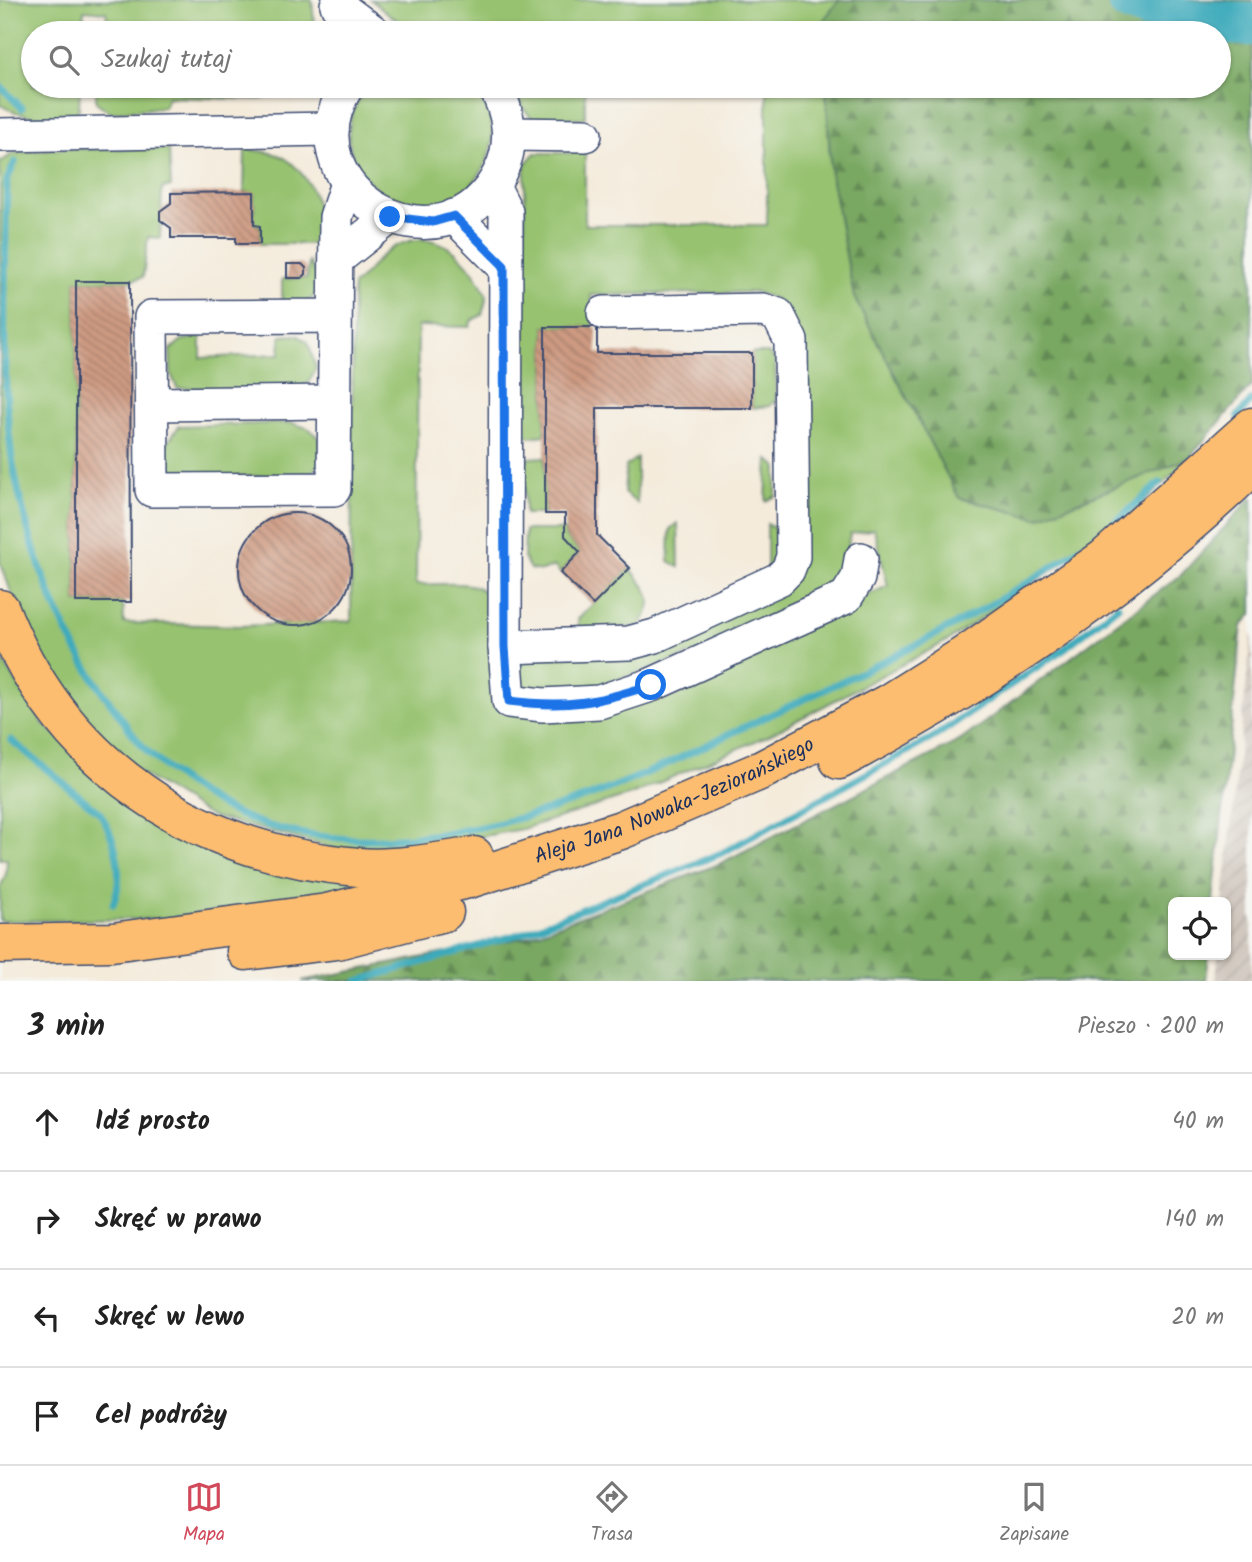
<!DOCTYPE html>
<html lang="pl">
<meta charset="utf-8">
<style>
body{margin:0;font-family:Kalam,sans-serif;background:#f6f6f6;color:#222}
.controls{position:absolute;right:21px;bottom:21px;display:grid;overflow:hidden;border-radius:10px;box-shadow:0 2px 5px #0004}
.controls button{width:63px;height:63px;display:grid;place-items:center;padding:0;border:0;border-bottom:2px solid #e0e0e0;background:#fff;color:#222;font:35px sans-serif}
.stop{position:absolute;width:21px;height:21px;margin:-16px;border:5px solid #1a73e8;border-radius:50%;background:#fff}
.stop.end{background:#1a73e8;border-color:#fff;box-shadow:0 2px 7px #0008}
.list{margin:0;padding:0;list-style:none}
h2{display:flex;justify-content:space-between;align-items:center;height:91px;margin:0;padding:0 28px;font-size:30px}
h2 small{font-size:23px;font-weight:400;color:#767676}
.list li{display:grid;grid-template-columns:46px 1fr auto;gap:21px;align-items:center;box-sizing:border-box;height:98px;padding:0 28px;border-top:2px solid #e0e0e0}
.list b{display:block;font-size:26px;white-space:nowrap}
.list em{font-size:23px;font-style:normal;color:#767676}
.icon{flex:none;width:38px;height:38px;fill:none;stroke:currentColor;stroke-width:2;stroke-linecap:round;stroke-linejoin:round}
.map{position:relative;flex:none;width:1252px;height:981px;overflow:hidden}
.search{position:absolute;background:#fff;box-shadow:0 2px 5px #0004;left:21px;right:21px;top:21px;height:77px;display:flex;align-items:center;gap:18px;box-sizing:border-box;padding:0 24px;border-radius:38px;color:#767676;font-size:26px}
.sheet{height:483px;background:#fff}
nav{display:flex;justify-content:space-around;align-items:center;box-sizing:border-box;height:98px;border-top:2px solid #e0e0e0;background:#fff;font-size:19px;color:#767676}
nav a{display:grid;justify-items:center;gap:4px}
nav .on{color:#d1495b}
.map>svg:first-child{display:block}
.industrial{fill:url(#industrial-furrows)}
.grass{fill:#97c26f;stroke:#597866;stroke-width:2}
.forest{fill:url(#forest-firs);stroke:#4a6c60;stroke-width:2}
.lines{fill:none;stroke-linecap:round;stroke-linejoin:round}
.stream{stroke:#3caabb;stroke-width:7}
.river{stroke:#3caabb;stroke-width:44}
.building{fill:url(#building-back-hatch)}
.minor-casing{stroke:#3c4b71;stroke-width:36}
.major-casing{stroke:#3c4b71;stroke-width:41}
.minor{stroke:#fff;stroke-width:33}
.major{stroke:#fcbd6f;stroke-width:38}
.route{stroke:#1a73e8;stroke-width:9}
.labels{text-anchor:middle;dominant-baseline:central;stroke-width:5;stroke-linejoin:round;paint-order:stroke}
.street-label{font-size:21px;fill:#1b2f5e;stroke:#f6f6f2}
</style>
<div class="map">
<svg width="1252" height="981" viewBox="0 0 1252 981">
<defs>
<pattern id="industrial-furrows" width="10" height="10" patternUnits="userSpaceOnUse" patternTransform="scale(1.75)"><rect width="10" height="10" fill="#ccc2b9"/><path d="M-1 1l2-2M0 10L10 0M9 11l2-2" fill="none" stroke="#afa7a1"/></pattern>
<pattern id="forest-firs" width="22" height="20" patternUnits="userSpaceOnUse" patternTransform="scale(1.75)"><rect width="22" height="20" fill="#79a862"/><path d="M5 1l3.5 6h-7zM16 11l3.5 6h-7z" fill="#628954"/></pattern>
<pattern id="building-back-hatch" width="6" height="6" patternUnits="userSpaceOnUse" patternTransform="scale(1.75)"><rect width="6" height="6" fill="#ce9a81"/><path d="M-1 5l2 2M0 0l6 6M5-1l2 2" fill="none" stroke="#a67e6d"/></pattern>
</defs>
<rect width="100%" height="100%" fill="#f6f6f2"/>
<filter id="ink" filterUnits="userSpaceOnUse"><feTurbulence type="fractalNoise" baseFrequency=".0143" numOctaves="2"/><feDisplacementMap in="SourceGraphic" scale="14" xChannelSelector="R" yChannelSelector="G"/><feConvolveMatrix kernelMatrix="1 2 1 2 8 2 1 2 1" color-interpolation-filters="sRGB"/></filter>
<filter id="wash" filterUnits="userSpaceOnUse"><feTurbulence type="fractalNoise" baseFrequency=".00686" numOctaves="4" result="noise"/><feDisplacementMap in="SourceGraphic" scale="28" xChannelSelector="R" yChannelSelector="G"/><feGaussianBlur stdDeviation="1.57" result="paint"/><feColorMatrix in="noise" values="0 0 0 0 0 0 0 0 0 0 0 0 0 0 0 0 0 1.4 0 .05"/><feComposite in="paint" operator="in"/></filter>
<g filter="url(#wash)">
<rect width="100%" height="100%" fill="#f4ebdb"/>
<path class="industrial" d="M1252,630V981H1216L1218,955H1226L1223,902Z"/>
<g class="grass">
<path d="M0,0H312L315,33H109L106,12L84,10L82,33H33V86H80L79,109L74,116C47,118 24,119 0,105Z"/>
<path d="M371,0H839L823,21L824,33H455L402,24Z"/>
<path d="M96,86H288L262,99L168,97L164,107L111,113L96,102Z"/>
<path d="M369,86H473C490,107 499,134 487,160C442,263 296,170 369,86Z"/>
<path d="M516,86H585V118H532L523,108Z"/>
<path d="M767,86H826L831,175L1037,518L1189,458L1127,519L949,640L769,735L631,795L522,829L413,849L341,850L210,816L142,774L82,721L31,646L0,562V163L12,154L50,149H169L171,187L162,188L160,238L148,237L143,277L130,281H76V602H123L124,623L241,626L351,621L353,285C366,276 372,264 384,254C431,218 467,254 487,296L482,315L471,321L470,327L418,326L416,584C447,587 476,574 494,603L501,709L650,693L888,586L874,529L850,534L842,584L738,638L567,697L525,689L517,658L640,652L795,578L775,299L756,292L591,295L593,327H545V435L529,437L524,433L525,164L535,153H585V225H767Z"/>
<path d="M245,149C256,151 273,151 283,157C312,175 323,211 322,244H260V226L254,225V193L244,192Z"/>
<path d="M309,262L321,283L320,291L301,307L282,304V279L307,278Z"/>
<path d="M297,335L308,342L316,368L309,382L297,390L177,388L171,374L170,350L182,340L201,337V358L280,354L281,336Z"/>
<path d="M752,353H768L775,360L776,400L770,406L752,408Z"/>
<path d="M292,423L310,429L320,440V464L312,472L296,475L178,478L168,464L164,448L179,426Z"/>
<path d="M545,457V514H525L524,465L529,458Z"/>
<path d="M637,458V503L624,493L626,466Z"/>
<path d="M768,459L777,467L776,496L766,501Z"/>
<path d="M678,523L679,567L669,561L670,529Z"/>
<path d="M767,524L778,530V559L767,568Z"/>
<path d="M525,530H565V536L580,552L560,573L554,566L542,571L530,569L524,558Z"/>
<path d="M630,568C648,591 660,599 639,626L578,632V619Z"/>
<path d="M0,657L44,725L176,834L223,856L267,869L392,884L165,919L0,921V888L6,874L7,859H0Z"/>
</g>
<g class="forest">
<path d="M839,0H1252V385L1189,458L1037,518L959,498L854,297L831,175L826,86H1219V33H824L823,21Z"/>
<path d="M1252,497V614L1242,626L1213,902H1173V955H1209L1206,981H302L527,937L719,864L961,740L1181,575Z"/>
</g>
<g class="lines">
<g class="stream">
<path d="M0,86L22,108"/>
<path d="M15,162L7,180C6,270 0,370 12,458C27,546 59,634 112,705C124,721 135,740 149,753C172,774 199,795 227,809C342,868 510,830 623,783C663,767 702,747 742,728C861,673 986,616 1093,539C1116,522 1138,502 1160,483"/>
<path d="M1238,416L1252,400"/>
<path d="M11,740L100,813C116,839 125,875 113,904"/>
<path d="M358,981L523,933L722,853L934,737L1065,648L1118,606"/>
</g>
<path class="river" d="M1129,0L1184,22L1252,24"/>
</g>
<g id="blocks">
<g class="building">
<path d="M254,192V225L260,226V244H236V238H171V228L160,220V211L171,203V193Z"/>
<path d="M287,264H302L306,268V274L302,278H287Z"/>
<path d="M76,281H130L131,602H76Z"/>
<path d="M545,327H597V353H752V408H597V535L630,568L593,605L560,573L580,552L565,536V514H545Z"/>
<circle cx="295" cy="569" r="56"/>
</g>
</g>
</g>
<g filter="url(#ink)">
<use href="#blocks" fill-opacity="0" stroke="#3c4b71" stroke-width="2"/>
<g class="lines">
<defs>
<g id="minor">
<path d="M337,5L375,33"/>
<path d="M347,86C282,191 445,283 500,172C514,144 510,112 494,86"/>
<path d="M510,134L585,135"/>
<path d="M0,135L332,129"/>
<path d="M493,186L506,212L505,647L629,643L655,636L779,579L788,570L793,557L791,341L778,315L763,310L604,313"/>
<path d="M454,216L504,266"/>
<path d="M337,259L390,217"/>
<path d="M333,316L151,317L152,490L334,489L336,217L347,183"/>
<path d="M152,404L333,402"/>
<path d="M505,647L509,701L543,705L599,702L651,685L846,597L858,578L861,559"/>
</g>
<g id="major">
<path d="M0,609C61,765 194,853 358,867C396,870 438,862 474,856"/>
<path d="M839,760C989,681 1131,584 1252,466"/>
<path id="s1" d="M0,944L112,942L327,913L472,878L621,830L762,770L887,704L965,655L1105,558L1252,427"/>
<path d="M246,951L337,940L444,912"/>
</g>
</defs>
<use href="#minor" class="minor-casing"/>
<use href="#major" class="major-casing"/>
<use href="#minor" class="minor"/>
<use href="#major" class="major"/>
</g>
</g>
<g class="lines" filter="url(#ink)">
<path class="route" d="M390,217L433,222L454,216L504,266L505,647L509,701C567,708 597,703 651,685"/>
</g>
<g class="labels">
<g class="street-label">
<text stroke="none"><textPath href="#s1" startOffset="695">Aleja Jana Nowaka-Jeziorańskiego</textPath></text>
</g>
</g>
</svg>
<div class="controls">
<button><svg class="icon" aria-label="locate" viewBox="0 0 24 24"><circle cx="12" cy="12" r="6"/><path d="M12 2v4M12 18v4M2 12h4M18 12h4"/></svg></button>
</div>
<div class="stop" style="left:651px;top:685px"></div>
<div class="stop end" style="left:390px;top:217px"></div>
<div class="search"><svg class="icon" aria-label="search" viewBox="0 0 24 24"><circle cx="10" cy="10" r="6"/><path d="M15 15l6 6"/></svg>Szukaj tutaj</div>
</div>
<section class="sheet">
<h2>3 min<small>Pieszo · 200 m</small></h2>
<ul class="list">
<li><svg class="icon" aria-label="ahead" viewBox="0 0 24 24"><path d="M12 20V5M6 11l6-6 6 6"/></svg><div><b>Idź prosto</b></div><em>40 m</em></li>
<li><svg class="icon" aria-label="right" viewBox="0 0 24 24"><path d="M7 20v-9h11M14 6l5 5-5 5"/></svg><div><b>Skręć w prawo</b></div><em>140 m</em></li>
<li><svg class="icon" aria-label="left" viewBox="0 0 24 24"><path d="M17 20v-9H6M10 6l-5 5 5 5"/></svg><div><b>Skręć w lewo</b></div><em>20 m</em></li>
<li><svg class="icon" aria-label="arrive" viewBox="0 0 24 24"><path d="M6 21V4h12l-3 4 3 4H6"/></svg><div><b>Cel podróży</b></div></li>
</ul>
</section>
<nav>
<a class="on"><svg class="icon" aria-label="map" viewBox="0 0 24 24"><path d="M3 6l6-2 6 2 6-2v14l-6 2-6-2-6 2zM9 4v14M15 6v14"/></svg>Mapa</a>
<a><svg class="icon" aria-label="directions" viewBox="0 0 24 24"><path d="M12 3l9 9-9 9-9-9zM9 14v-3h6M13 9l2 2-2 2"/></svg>Trasa</a>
<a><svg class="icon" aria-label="saved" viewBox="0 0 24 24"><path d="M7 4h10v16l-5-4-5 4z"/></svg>Zapisane</a>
</nav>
